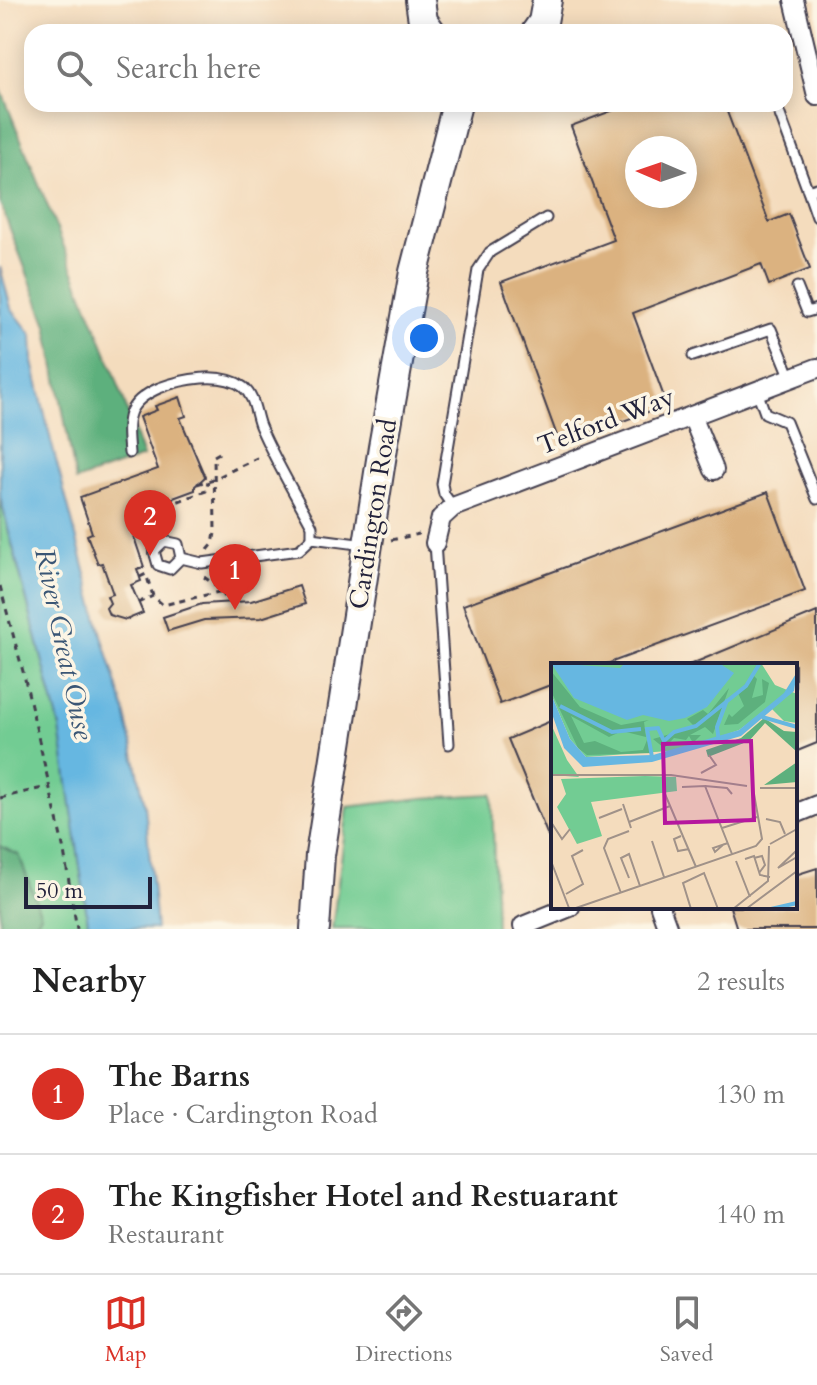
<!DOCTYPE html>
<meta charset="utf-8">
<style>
body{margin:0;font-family:Cardo,serif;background:#f6f6f6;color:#222}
.compass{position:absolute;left:625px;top:136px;width:72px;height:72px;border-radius:50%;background:#fff;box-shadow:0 4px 20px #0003;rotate:272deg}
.scale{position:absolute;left:24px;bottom:20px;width:128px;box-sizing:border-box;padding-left:8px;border:4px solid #22223b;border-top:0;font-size:22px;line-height:28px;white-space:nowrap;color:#22223b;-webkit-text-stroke:6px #fcf5e5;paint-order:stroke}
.you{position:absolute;left:424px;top:338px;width:28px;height:28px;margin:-20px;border:6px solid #fff;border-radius:50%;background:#1a73e8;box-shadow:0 0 0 12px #1a73e833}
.badge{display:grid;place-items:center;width:52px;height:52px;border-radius:50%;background:#d93025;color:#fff;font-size:26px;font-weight:700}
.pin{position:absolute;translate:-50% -66px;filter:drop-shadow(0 2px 4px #0008)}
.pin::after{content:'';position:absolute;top:42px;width:28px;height:24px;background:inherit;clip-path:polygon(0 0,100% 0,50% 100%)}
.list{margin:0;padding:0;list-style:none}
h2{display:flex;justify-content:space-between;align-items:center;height:104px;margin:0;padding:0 32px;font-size:34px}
h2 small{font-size:26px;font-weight:400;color:#767676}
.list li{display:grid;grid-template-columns:52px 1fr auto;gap:24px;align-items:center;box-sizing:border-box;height:120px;padding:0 32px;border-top:2px solid #e0e0e0}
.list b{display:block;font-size:30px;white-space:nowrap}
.list p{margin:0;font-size:26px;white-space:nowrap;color:#767676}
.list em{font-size:26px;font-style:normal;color:#767676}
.icon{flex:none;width:44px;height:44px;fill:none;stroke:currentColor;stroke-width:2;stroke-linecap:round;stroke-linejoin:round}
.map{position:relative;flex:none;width:817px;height:929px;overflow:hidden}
.search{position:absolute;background:#fff;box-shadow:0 4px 20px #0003;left:24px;right:24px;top:24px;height:88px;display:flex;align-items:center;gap:20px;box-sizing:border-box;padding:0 28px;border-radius:24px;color:#767676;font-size:30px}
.sheet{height:344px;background:#fff}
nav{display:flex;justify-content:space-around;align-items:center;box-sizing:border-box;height:112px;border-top:2px solid #e0e0e0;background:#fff;font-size:22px;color:#767676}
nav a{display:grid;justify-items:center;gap:4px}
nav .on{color:#d93025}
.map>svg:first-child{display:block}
.green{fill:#72cc93;stroke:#4a7767;stroke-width:2}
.forest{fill:#5db07d;stroke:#40695c;stroke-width:2}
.water{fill:#66b7e1;stroke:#446c8e;stroke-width:2}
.building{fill:#dbb280;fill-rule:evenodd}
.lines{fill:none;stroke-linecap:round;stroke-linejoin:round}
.lane-casing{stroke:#423e4e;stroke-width:13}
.street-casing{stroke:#423e4e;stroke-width:22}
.primary-casing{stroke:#423e4e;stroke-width:32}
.path{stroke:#423e4e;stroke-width:3;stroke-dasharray:6 6;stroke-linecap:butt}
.lane{stroke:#fff;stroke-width:9}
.street{stroke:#fff;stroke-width:18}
.primary{stroke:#fff;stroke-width:28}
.labels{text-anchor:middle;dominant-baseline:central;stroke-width:7;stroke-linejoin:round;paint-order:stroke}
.street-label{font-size:26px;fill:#22223b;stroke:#fcf5e5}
.water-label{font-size:28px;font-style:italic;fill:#3a5675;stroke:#fcf5e5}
.inset-river{fill:none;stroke:#66b7e1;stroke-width:4}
.inset-road{fill:none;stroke:#a09289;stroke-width:2}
.view{fill:#b5179e;fill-opacity:0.15;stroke:#b5179e;stroke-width:4}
.inset-edge{fill:none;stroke:#22223b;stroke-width:4}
</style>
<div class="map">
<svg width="817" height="929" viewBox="0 0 817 929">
<rect width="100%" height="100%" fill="#fcf5e5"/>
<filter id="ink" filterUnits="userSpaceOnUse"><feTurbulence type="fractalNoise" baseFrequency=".0125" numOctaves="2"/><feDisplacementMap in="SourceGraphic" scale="16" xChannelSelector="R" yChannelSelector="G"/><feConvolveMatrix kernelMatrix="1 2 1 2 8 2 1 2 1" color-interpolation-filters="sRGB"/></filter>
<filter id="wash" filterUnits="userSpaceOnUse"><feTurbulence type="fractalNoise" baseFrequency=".006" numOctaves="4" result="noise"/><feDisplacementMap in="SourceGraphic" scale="32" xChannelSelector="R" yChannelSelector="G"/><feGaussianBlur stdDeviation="1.8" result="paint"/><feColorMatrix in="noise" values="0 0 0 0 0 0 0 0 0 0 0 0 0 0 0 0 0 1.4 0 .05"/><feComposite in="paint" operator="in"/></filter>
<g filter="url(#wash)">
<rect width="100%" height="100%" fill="#f4dcbd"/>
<g class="green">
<path d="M0,498L60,728L89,929H0Z"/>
<path d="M492,794L496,929H332L348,807L423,798Z"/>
</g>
<g class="forest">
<path d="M0,87L113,369L143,457L76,481L47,325L0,203Z"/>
<path d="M0,846L19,855L41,915L31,929H0Z"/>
</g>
<path class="water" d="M0,267L11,308L32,335L33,362L51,441L103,639L125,711L145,805L156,929H89L60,728L0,497Z"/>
<g id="blocks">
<g class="building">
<path d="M630,104H724L769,222L789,214L810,269L769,285L761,264L633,313L667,405L560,444L501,282L614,240L571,126ZM637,148H685V196H637Z"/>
<path d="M180,397L186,416L180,418L205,477L195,486V490L135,512L132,531L144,567L137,569L141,581L131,585L143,613L126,620L109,615L106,608L110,603L107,596L113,594L102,563L98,564L87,535L92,533L80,497L158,469L139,417L157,410L155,406Z"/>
<path d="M768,492L805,591L604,665H553V684L500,704L463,605Z"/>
<path d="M299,586L305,604L261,618L204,620L168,631L163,617L202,604L251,601Z"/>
<path d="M817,612V743L795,752V665H689Z"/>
<path d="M553,720V848L508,739Z"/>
<path d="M817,868V929H737L730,907H795V875Z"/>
</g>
</g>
</g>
<g filter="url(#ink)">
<use href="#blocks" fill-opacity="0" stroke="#423e4e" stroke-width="2"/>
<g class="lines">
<defs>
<g id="lane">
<path d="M776,104L808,191"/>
<path d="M817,188L808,191L817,217"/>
<path d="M797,287L807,312L817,309"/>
<path d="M693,356L771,329L791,378"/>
<path d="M757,391L765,413L786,422L817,499"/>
<path d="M129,453C126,419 125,403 159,388C182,379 222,371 243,387C255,397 255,413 260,426C274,459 295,494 312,526V538"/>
<path d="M453,507L444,494L442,484L478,270L490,252L546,218"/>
<path d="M164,541L178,544L181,558L170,569L158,565L154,551Z"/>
<path d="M435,543L449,744"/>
<path d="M181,558L202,563L299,550L312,538L365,545"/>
</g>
<g id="street">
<path d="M794,0L817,96"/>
<path d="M692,416L714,470"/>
<path d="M435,543L441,518L453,507L817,368"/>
<path d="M795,814L817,805"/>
<path d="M660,907L668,929"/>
<path d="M523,926L570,907"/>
</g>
<g id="primary">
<path d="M420,0L423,21L431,32"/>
<path d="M536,32L543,22L547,0"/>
<path d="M315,929L320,855L383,447L414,272L457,104"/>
</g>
</defs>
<use href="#lane" class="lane-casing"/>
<use href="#street" class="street-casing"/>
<use href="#primary" class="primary-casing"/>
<g class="path">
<path d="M197,484L214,479L259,457"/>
<path d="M139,523L141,515L206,491L208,481"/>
<path d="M132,527L139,523L142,530L150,538"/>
<path d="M391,540L419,534"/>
<path d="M208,550L213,544L215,533L214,456L221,452"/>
<path d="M140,577L146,574L153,596L163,605L223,591"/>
<path d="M204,577L223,591L226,603"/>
<path d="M0,586L25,679L63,846L77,929"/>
<path d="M138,603L153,596"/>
<path d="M0,798L47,787"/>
</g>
<use href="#lane" class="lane"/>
<use href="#street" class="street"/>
<use href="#primary" class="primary"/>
</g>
</g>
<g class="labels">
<g class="street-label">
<text transform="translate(606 421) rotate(-21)">Telford Way</text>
<text transform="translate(373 514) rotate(-81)">Cardington Road</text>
</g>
<g class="water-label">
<text transform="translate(64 644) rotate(78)">River Great Ouse</text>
</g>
</g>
<g transform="translate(551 663)">
<rect width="246" height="246" fill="#f4dcbd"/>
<path d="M0,0H210L224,22L246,31V60L233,58L219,44L188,67L131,87L35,94L19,76L0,31ZM0,61L16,97L28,114L0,112ZM94,113L125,114L126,128L40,139L51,173L26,181L6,144L15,131L10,116Z" fill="#72cc93"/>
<path d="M0,8L29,44L70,62L98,57L93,59L95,74L71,68L58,74L20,53L33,80L44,78L70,89L92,87L96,77L102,90L36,92L27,85L0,28ZM202,12L206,16L201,35L212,32L211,16L218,20L214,39L187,61L173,62L178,51L181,54L193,43L187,30ZM178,25L162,71L154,64L139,72H150L142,80L138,73L135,77L123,75L113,85L102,76L144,64L136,56L152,47L157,51ZM213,55L233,68L246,69V89L214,60L198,78L157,94L155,87L190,75ZM246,99V119L213,122Z" fill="#5db07d"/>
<path d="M0,0L69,5L74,0H168L183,10L156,44L134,55L118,58L92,52L76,57L23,35ZM246,9L243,28L190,73L101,99L32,104L13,85L0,48V31L19,76L35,94L102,92L188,67L233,30Z" fill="#66b7e1"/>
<path class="inset-river" d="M9,43L61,69L90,66M211,54L246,64M168,79L166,64L176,37M101,94L96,66L107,65L113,78L123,69L145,63L195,23L209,0M220,246L246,240"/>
<path class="inset-road" d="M150,110L165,102L158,92M0,112H120L196,123M154,123L176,125L181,131M131,124L154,123L181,191M209,125H246M114,131L145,204M72,141L80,165M48,155L71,146M215,156L229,159L234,171M0,159L11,176L19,166M78,159L119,143M171,165L206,154M130,173L123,176L127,188L138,186M101,178L113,214M173,181L164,189L162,185L177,180M219,181L246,166M245,188L227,205L246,194M203,195L211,193L214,202L208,210M194,196L203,193L209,212L219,214M0,198L18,245M185,198L199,234M78,215L70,195L78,191L89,223M70,230L53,185L57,176L78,168M15,231L32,221L21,193L32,187M22,246L205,183L211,176L203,131M140,246L132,220L153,210L167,246M182,246L217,218L218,183M195,246L246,208"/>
<path class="view" d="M200,78L203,157L114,160L112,81Z"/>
<rect width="246" height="246" class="inset-edge"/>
</g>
</svg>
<svg class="compass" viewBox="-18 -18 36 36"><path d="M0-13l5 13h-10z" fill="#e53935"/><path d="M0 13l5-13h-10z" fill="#767676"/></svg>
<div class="scale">50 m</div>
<div class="you"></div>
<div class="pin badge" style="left:235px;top:610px">1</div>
<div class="pin badge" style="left:150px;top:556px">2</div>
<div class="search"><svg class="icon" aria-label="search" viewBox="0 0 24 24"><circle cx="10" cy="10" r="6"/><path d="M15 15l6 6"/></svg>Search here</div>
</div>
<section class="sheet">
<h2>Nearby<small>2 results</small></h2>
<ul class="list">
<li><span class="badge">1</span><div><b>The Barns</b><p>Place · Cardington Road</p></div><em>130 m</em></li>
<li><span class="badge">2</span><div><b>The Kingfisher Hotel and Restuarant</b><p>Restaurant</p></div><em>140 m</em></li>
</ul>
</section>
<nav>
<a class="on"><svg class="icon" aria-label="map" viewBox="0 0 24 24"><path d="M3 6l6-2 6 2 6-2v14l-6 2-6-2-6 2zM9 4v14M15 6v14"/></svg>Map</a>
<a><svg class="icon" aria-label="directions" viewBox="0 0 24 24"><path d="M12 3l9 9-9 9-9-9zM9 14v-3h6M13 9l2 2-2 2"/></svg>Directions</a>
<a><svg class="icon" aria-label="saved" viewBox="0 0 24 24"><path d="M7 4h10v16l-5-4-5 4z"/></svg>Saved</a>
</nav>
